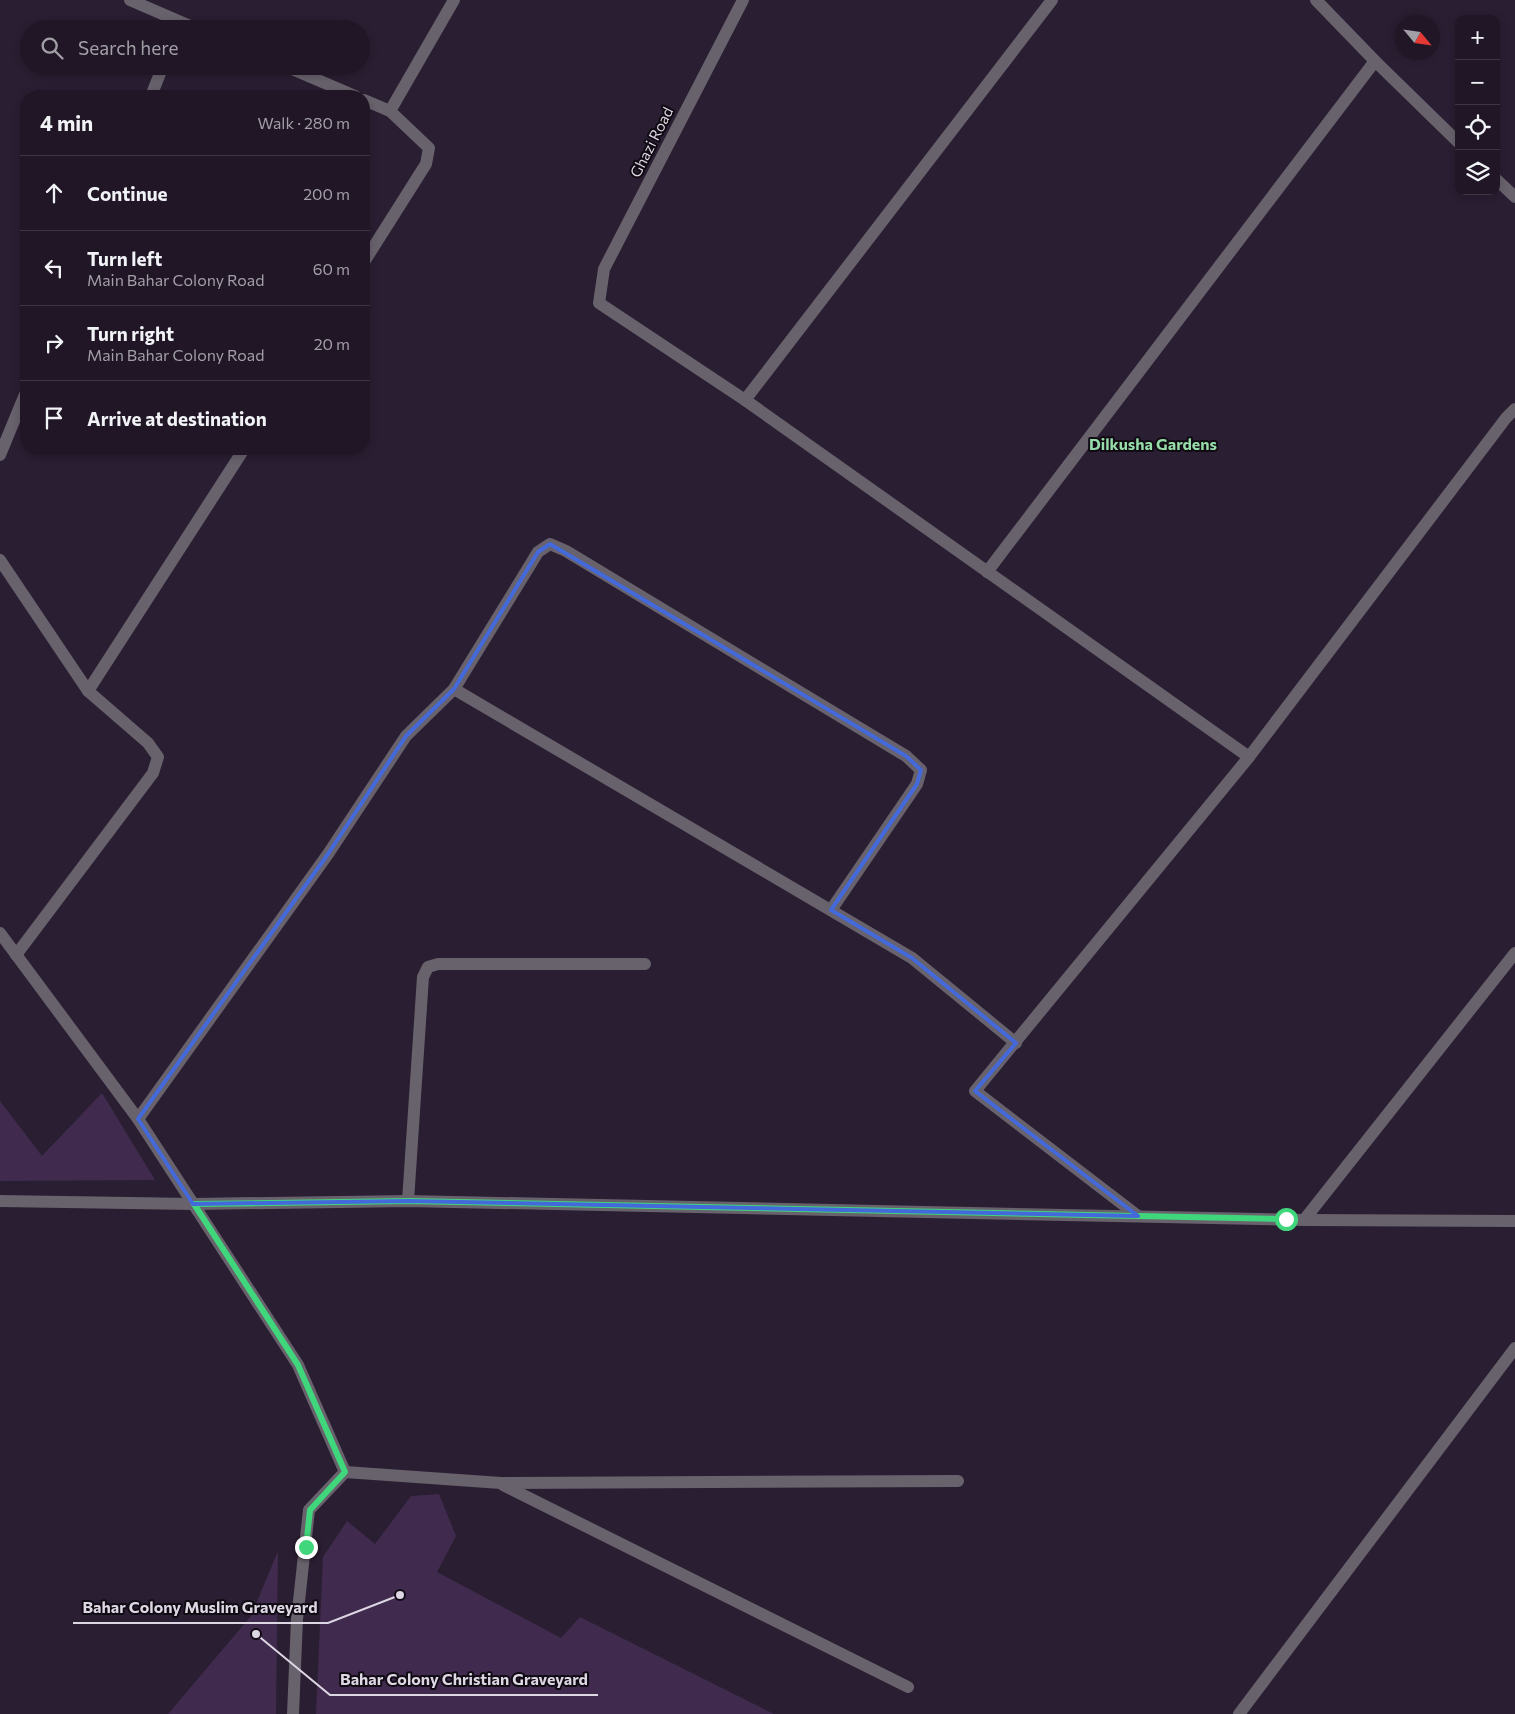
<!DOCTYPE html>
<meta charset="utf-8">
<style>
body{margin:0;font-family:Commissioner,sans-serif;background:#281f2e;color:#f1f3f6}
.controls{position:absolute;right:15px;top:15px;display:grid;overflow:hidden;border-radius:10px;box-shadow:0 2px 8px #0003}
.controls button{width:45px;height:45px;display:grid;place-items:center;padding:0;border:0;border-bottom:1px solid #3d3543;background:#201626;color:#f1f3f6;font:25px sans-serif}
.compass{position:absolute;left:1395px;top:15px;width:45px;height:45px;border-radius:50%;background:#201626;box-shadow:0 2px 8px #0003;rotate:119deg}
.stop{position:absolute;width:15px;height:15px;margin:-11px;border:4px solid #40d77c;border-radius:50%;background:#fff}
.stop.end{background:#40d77c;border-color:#fff;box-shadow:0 1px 5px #0008}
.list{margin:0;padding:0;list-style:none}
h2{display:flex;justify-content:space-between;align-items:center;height:65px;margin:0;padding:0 20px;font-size:21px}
h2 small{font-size:16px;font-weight:400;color:#a29fa7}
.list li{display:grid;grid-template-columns:32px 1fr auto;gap:15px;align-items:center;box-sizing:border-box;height:75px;padding:0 20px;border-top:1px solid #3d3543}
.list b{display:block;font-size:19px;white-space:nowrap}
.list p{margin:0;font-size:16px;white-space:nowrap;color:#a29fa7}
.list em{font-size:16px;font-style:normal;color:#a29fa7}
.icon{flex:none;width:28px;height:28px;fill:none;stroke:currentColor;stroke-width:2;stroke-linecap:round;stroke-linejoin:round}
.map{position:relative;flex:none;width:1515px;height:1714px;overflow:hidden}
.search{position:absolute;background:#201626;box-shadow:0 2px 8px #0003;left:20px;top:20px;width:350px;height:55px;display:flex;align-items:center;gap:12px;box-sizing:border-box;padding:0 18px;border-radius:28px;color:#a29fa7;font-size:19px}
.panel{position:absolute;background:#201626;box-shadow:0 2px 8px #0003;left:20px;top:90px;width:350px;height:365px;border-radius:20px}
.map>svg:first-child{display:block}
.green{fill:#402b4e}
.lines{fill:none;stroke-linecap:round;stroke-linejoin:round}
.minor{stroke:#68626c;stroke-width:12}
.route{stroke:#40d77c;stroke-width:6}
.marked{fill:none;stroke:#4369da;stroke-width:4;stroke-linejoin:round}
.labels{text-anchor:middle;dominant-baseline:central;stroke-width:4;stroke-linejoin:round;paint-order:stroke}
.street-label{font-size:15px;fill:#ddd6e3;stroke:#100b13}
.neighbourhood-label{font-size:16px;font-weight:bold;fill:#96dca9;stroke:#100b13}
.leader{fill:none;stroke:#ddd6e3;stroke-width:2}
.callout-dot{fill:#ddd6e3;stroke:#100b13;stroke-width:2}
.callout-label{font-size:16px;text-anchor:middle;font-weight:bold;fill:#ddd6e3;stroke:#100b13;stroke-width:4;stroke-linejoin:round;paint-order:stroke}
</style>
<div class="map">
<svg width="1515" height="1714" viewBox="0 0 1515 1714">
<rect width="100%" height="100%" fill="#2a1e32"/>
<g class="green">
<path d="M102,1093L155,1180L0,1181V1101L42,1156Z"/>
<path d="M439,1494L456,1536L437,1572L561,1638L580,1617L774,1714H316L323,1557L347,1521L375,1544L411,1496Z"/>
<path d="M278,1551L276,1714H168L251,1616Z"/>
</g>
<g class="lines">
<g class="minor">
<path d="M130,0L197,29"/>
<path d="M743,0L604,269L599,303L745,400"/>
<path d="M1052,0L745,400L1249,757"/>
<path d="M1316,0L1375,61L1459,143"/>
<path d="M285,66L355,96"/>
<path d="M151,96L163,66"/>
<path d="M364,100L390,111L454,0"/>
<path d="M1496,179L1515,197"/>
<path d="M364,262L426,164L429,148L390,111"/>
<path d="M0,455L26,392"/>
<path d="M0,560L88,691L148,743L158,757L153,773L16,955"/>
<path d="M987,572L1375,61"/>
<path d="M454,689L538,552L550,544L566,551L906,756L921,770L917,784L831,910"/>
<path d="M88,691L244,449"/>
<path d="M0,933L138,1119"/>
<path d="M0,1201L193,1204L408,1201L1304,1220L1515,1221"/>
<path d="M408,1201L423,977L428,967L438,964H645"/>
<path d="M1138,1216L975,1091L1249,757L1506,418L1515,409"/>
<path d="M1304,1220L1515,953"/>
<path d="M345,1472L501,1483L958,1481"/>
<path d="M503,1485L908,1687"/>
<path d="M293,1714L297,1619L309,1510L345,1472L298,1365L138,1119L328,854L406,736L454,689L912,958L1016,1043"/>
<path d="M1239,1714L1515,1348"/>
</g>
</g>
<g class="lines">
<path class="route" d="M306,1547L310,1510L345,1472L298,1365L194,1204L408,1201L1286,1219"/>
</g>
<path class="marked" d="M550,544L906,756L921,770L917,784L831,910L912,958L1016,1043L975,1091L1138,1216L408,1201L193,1204L138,1119L328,854L406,736L454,689L538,552Z"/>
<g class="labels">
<g class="street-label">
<text transform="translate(651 142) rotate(-63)">Ghazi Road</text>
</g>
<g class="neighbourhood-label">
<text x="1153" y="443">Dilkusha Gardens</text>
</g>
</g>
<path class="leader" d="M400 1595L328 1623H73M256 1634L330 1695H598"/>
<g class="callout-dot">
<circle cx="400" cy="1595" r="5"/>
<circle cx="256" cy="1634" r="5"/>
</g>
<g class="callout-label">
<text x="200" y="1613">Bahar Colony Muslim Graveyard</text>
<text x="464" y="1685">Bahar Colony Christian Graveyard</text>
</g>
</svg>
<div class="controls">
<button>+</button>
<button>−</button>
<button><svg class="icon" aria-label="locate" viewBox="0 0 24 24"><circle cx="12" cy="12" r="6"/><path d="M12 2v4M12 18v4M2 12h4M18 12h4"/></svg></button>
<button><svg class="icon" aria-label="layers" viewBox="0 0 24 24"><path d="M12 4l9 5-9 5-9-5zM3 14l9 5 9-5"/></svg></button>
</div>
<svg class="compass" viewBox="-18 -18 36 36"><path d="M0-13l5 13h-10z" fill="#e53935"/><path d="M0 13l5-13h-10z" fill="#a29fa7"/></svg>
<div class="stop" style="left:1286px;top:1219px"></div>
<div class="stop end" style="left:306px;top:1547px"></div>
<div class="search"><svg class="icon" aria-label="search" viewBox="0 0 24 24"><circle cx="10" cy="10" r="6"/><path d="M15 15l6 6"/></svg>Search here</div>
<section class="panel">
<h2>4 min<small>Walk · 280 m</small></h2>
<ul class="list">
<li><svg class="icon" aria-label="ahead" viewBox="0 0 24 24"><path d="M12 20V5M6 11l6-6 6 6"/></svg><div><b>Continue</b></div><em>200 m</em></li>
<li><svg class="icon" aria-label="left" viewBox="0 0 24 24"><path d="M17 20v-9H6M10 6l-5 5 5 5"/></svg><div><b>Turn left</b><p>Main Bahar Colony Road</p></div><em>60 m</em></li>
<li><svg class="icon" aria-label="right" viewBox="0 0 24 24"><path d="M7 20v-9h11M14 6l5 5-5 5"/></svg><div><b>Turn right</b><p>Main Bahar Colony Road</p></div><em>20 m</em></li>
<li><svg class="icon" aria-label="arrive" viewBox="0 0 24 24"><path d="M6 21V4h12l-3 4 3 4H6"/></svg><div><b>Arrive at destination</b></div></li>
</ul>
</section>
</div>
